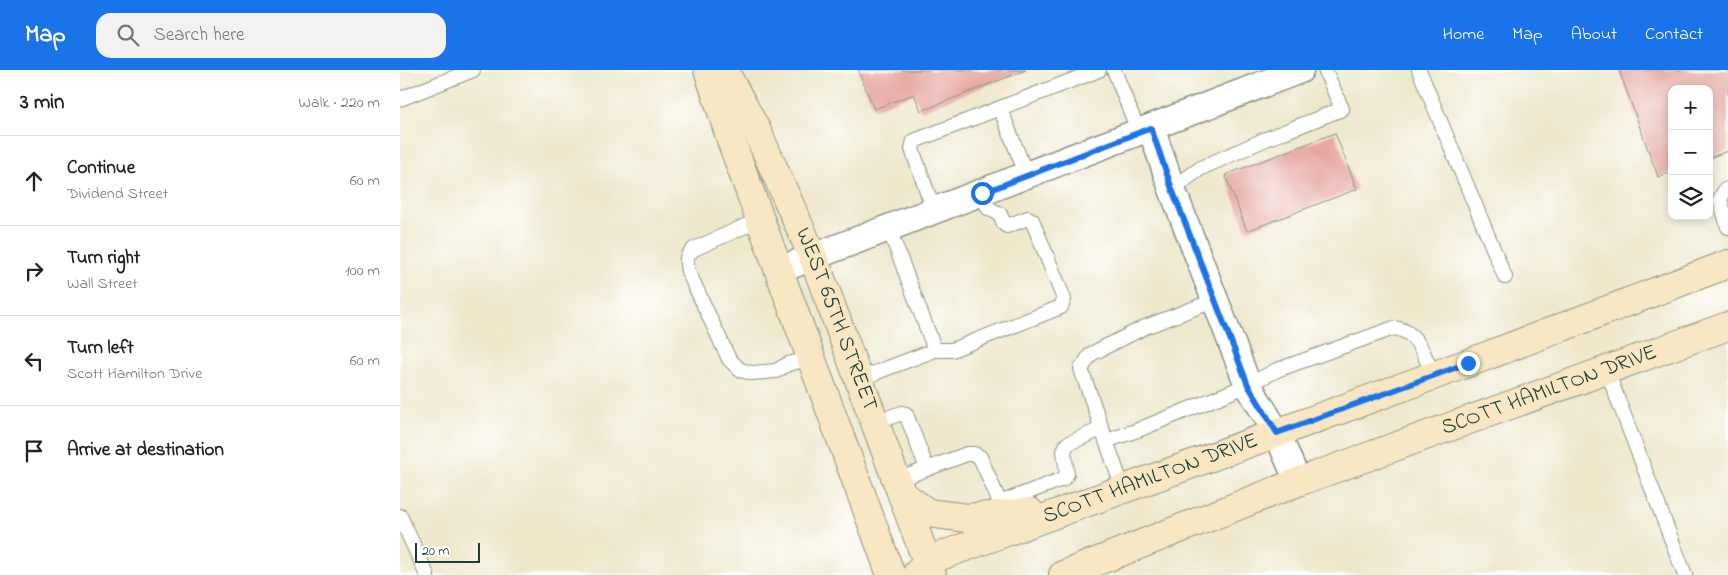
<!DOCTYPE html>
<meta charset="utf-8">
<style>
body{margin:0;font-family:"Indie Flower",sans-serif;background:#f2f2f2;color:#202124}
.controls{position:absolute;right:15px;top:15px;display:grid;overflow:hidden;border-radius:10px;box-shadow:0 2px 8px #0003}
.controls button{width:45px;height:45px;display:grid;place-items:center;padding:0;border:0;border-bottom:1px solid #e0e0e0;background:#fff;color:#202124;font:25px sans-serif}
.scale{position:absolute;left:15px;bottom:12px;width:65px;box-sizing:border-box;padding-left:5px;border:2px solid #1f3d34;border-top:0;font-size:14px;line-height:18px;white-space:nowrap;color:#1f3d34;-webkit-text-stroke:4px #fff;paint-order:stroke}
.stop{position:absolute;width:15px;height:15px;margin:-11px;border:4px solid #1a73e8;border-radius:50%;background:#fff}
.stop.end{background:#1a73e8;border-color:#fff;box-shadow:0 1px 5px #0008}
.list{margin:0;padding:0;list-style:none}
h2{display:flex;justify-content:space-between;align-items:center;height:65px;margin:0;padding:0 20px;font-size:21px}
h2 small{font-size:16px;font-weight:400;color:#757577}
.list li{display:grid;grid-template-columns:32px 1fr auto;gap:15px;align-items:center;box-sizing:border-box;height:90px;padding:0 20px;border-top:1px solid #e0e0e0}
.list b{display:block;font-size:19px;white-space:nowrap}
.list p{margin:0;font-size:16px;white-space:nowrap;color:#757577}
.list em{font-size:16px;font-style:normal;color:#757577}
.icon{flex:none;width:28px;height:28px;fill:none;stroke:currentColor;stroke-width:2;stroke-linecap:round;stroke-linejoin:round}
.map{position:relative;flex:none;width:1328px;height:505px;overflow:hidden}
header{display:flex;align-items:center;gap:30px;box-sizing:border-box;height:70px;padding:0 25px;background:#1a73e8;color:#fff}
header strong{font-size:24px}
nav{display:flex;gap:28px;margin-inline-start:auto;font-size:18px}
.search{width:350px;height:45px;background:#f2f2f2;display:flex;align-items:center;gap:12px;box-sizing:border-box;padding:0 18px;border-radius:15px;color:#757577;font-size:19px}
main{display:flex}
aside{flex:1;background:#fff}
.map>svg:first-child{display:block}
.building{fill:#e5a69e}
.lines{fill:none;stroke-linecap:round;stroke-linejoin:round}
.lane-casing{stroke:#879280;stroke-width:16}
.street-casing{stroke:#879280;stroke-width:29}
.secondary-casing{stroke:#879280;stroke-width:30}
.lane{stroke:#fff;stroke-width:14}
.street{stroke:#fff;stroke-width:26}
.secondary{stroke:#f9e7c3;stroke-width:28}
.route{stroke:#1a73e8;stroke-width:6}
.labels{text-anchor:middle;dominant-baseline:central;stroke-width:4.5;stroke-linejoin:round;paint-order:stroke}
.street-label{font-size:22px;fill:#1f3d34;stroke:#fff}
</style>
<header>
<strong>Map</strong>
<div class="search"><svg class="icon" aria-label="search" viewBox="0 0 24 24"><circle cx="10" cy="10" r="6"/><path d="M15 15l6 6"/></svg>Search here</div>
<nav><a>Home</a><a>Map</a><a>About</a><a>Contact</a></nav>
</header>
<main>
<aside>
<h2>3 min<small>Walk · 220 m</small></h2>
<ul class="list">
<li><svg class="icon" aria-label="ahead" viewBox="0 0 24 24"><path d="M12 20V5M6 11l6-6 6 6"/></svg><div><b>Continue</b><p>Dividend Street</p></div><em>60 m</em></li>
<li><svg class="icon" aria-label="right" viewBox="0 0 24 24"><path d="M7 20v-9h11M14 6l5 5-5 5"/></svg><div><b>Turn right</b><p>Wall Street</p></div><em>100 m</em></li>
<li><svg class="icon" aria-label="left" viewBox="0 0 24 24"><path d="M17 20v-9H6M10 6l-5 5 5 5"/></svg><div><b>Turn left</b><p>Scott Hamilton Drive</p></div><em>60 m</em></li>
<li><svg class="icon" aria-label="arrive" viewBox="0 0 24 24"><path d="M6 21V4h12l-3 4 3 4H6"/></svg><div><b>Arrive at destination</b></div></li>
</ul>
</aside>
<div class="map">
<svg width="1328" height="505" viewBox="0 0 1328 505">
<rect width="100%" height="100%" fill="#fff"/>
<filter id="ink" filterUnits="userSpaceOnUse"><feTurbulence type="fractalNoise" baseFrequency=".02" numOctaves="2"/><feDisplacementMap in="SourceGraphic" scale="10" xChannelSelector="R" yChannelSelector="G"/><feConvolveMatrix kernelMatrix="1 2 1 2 8 2 1 2 1" color-interpolation-filters="sRGB"/></filter>
<filter id="wash" filterUnits="userSpaceOnUse"><feTurbulence type="fractalNoise" baseFrequency=".0096" numOctaves="4" result="noise"/><feDisplacementMap in="SourceGraphic" scale="20" xChannelSelector="R" yChannelSelector="G"/><feGaussianBlur stdDeviation="1.12" result="paint"/><feColorMatrix in="noise" values="0 0 0 0 0 0 0 0 0 0 0 0 0 0 0 0 0 1.4 0 .05"/><feComposite in="paint" operator="in"/></filter>
<g filter="url(#wash)">
<rect width="100%" height="100%" fill="#efe8cd"/>
<g id="blocks">
<g class="building">
<path d="M458,0H626L521,41L514,24L474,39Z"/>
<path d="M1219,0H1328V81L1309,88V19H1272V102L1258,107Z"/>
<path d="M935,63L957,119L847,161L825,105Z"/>
</g>
</g>
</g>
<g filter="url(#ink)">
<use href="#blocks" fill-opacity="0" stroke="#879280" stroke-width="1"/>
<g class="lines">
<defs>
<g id="lane">
<path d="M714,0L739,63"/>
<path d="M1019,0L1105,207"/>
<path d="M0,29L73,0"/>
<path d="M627,106L600,38L699,0"/>
<path d="M772,119L801,98L866,69L942,39L925,0"/>
<path d="M1328,119L1325,120L1320,129L1328,157"/>
<path d="M534,141L512,79L514,71L600,38"/>
<path d="M361,149L294,179C285,186 286,191 288,201L329,289L340,300L352,303L376,301L388,294L412,288"/>
<path d="M489,159L535,280"/>
<path d="M1207,301L1285,505"/>
<path d="M459,309L535,280H552L661,237L664,229L632,150L628,148L607,156L604,154L600,144L588,138L582,123"/>
<path d="M475,352L502,343L506,344L527,399"/>
<path d="M706,371L738,360L848,315L877,300L994,258C1018,261 1025,286 1033,306"/>
<path d="M497,410L567,384H574L580,387L606,447"/>
<path d="M723,419L681,299L691,284L745,257L816,230"/>
<path d="M599,433L663,409L667,404L664,381L667,374L701,359"/>
<path d="M0,446L27,505"/>
</g>
<g id="street">
<path d="M751,58L772,119L848,315L877,363L898,412"/>
<path d="M379,200L900,0"/>
</g>
<g id="secondary">
<path d="M308,0L332,73L491,505"/>
<path id="s1" d="M324,0L357,61L413,187L532,505"/>
<path d="M502,424L528,443L567,448L630,442"/>
<path id="s2" d="M516,505L527,491L1068,293L1328,194"/>
<path id="s3" d="M663,505L898,412L1328,256"/>
</g>
</defs>
<use href="#lane" class="lane-casing"/>
<use href="#street" class="street-casing"/>
<use href="#secondary" class="secondary-casing"/>
<use href="#lane" class="lane"/>
<use href="#street" class="street"/>
<use href="#secondary" class="secondary"/>
</g>
</g>
<g class="lines" filter="url(#ink)">
<path class="route" d="M582,123L751,58L772,119L848,315L877,363L1068,293"/>
</g>
<g class="labels">
<g class="street-label">
<text stroke="none"><textPath href="#s1" startOffset="274">WEST 65TH STREET</textPath></text>
<text stroke="none"><textPath href="#s3" startOffset="520">SCOTT HAMILTON DRIVE</textPath></text>
<text stroke="none"><textPath href="#s2" startOffset="256">SCOTT HAMILTON DRIVE</textPath></text>
</g>
</g>
</svg>
<div class="controls">
<button>+</button>
<button>−</button>
<button><svg class="icon" aria-label="layers" viewBox="0 0 24 24"><path d="M12 4l9 5-9 5-9-5zM3 14l9 5 9-5"/></svg></button>
</div>
<div class="scale">20 m</div>
<div class="stop" style="left:582px;top:123px"></div>
<div class="stop end" style="left:1068px;top:293px"></div>
</div>
</main>
